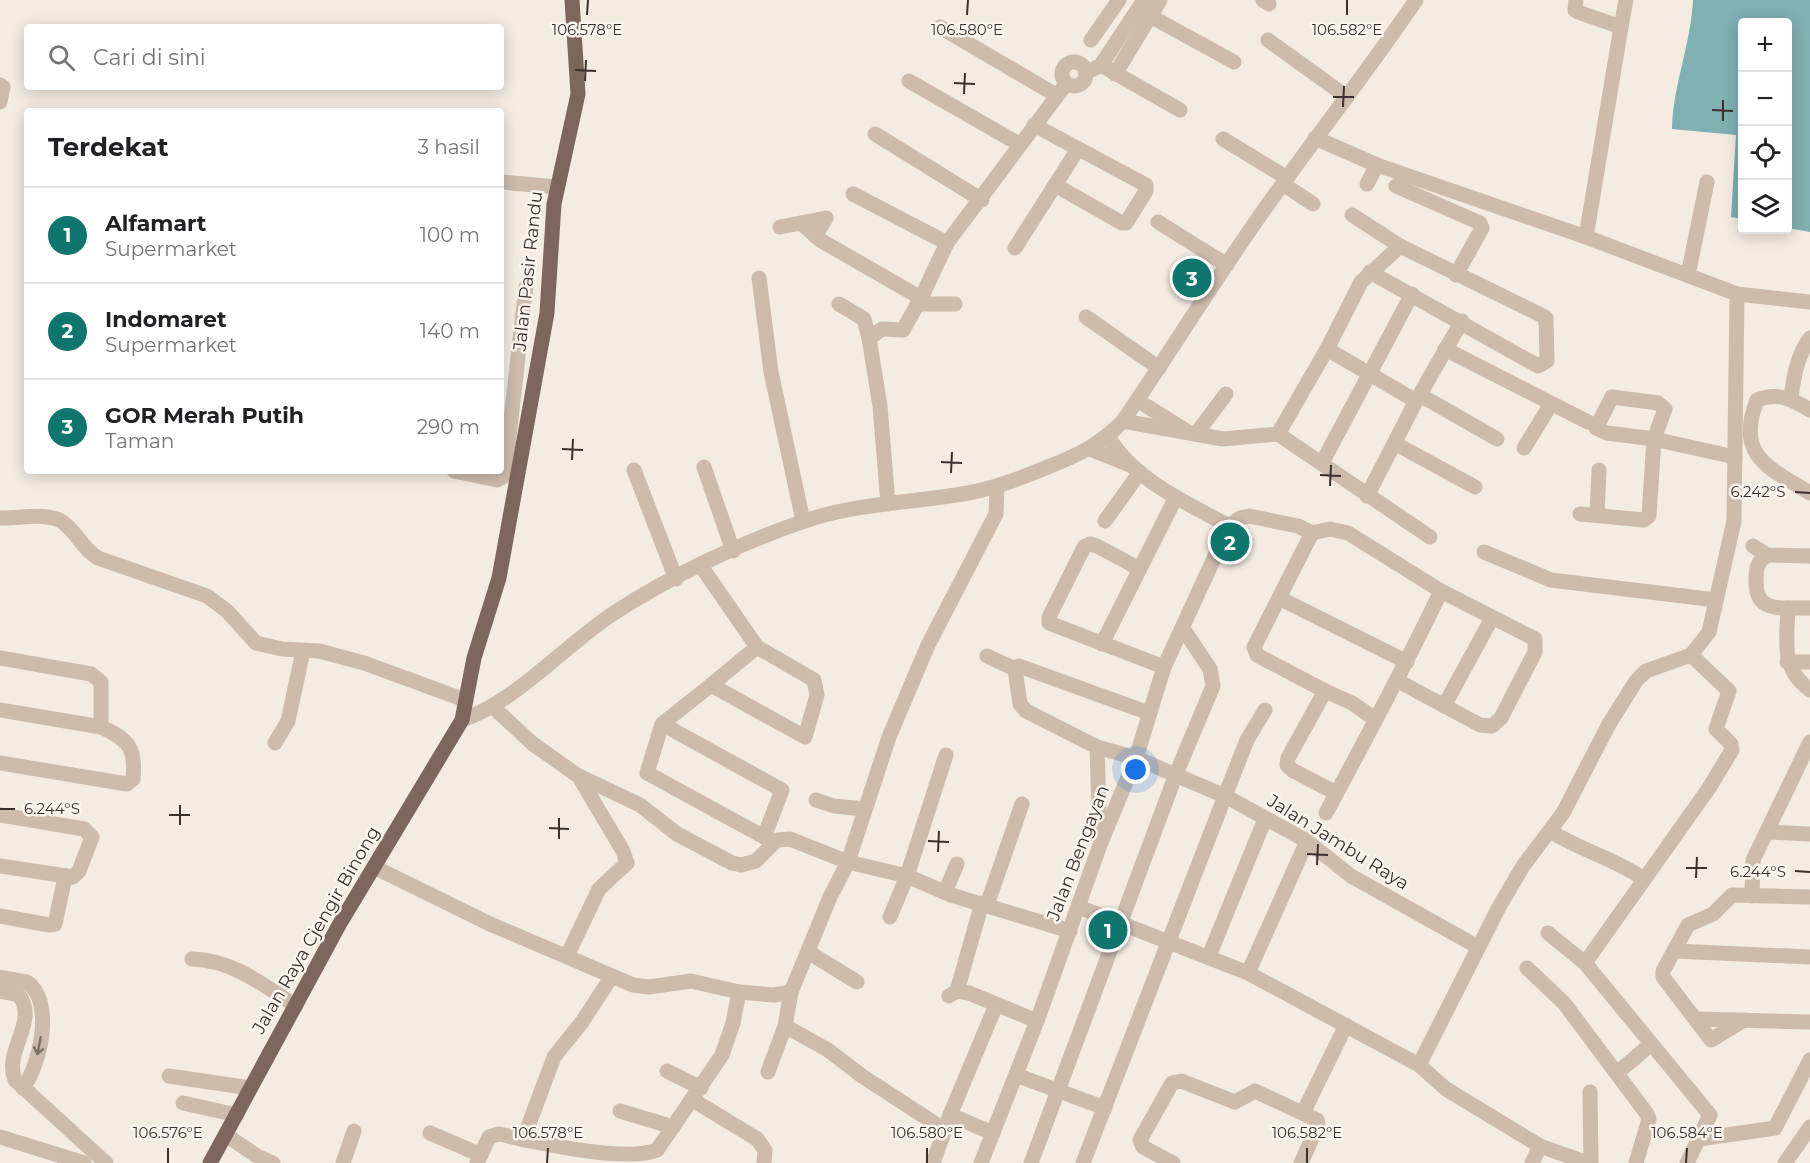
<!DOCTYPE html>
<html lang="id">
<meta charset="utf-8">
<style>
body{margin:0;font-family:Montserrat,sans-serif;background:#f2f2f2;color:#202124}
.controls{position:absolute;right:18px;top:18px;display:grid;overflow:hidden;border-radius:6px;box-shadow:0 3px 15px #0003}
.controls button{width:54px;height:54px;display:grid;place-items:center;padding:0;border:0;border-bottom:2px solid #e0e0e0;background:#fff;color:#202124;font:30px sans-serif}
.you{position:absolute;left:1136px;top:770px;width:21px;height:21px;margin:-15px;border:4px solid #fff;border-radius:50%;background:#1a73e8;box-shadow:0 0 0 9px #1a73e833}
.badge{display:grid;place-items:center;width:39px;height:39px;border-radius:50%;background:#0f766e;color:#fff;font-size:20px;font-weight:700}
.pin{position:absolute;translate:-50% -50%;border:3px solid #fff;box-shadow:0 2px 6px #0006}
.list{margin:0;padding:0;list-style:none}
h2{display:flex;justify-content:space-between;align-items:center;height:78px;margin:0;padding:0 24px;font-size:26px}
h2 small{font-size:20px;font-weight:400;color:#757577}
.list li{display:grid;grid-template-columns:39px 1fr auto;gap:18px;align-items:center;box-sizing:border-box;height:96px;padding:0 24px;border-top:2px solid #e0e0e0}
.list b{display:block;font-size:22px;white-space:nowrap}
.list p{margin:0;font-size:20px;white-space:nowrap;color:#757577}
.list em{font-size:20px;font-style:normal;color:#757577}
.icon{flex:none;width:33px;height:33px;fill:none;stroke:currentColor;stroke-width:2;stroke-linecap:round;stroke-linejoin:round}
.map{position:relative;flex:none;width:1810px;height:1163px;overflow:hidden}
.search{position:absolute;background:#fff;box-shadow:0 3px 15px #0003;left:24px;top:24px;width:480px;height:66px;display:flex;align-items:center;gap:15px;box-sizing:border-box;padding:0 21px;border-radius:6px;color:#757577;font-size:22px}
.panel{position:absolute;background:#fff;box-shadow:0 3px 15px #0003;left:24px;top:108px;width:480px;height:366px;border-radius:6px}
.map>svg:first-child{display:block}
.water{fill:#7fb0b2}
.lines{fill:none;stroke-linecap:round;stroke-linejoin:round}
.minor{stroke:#cdbbac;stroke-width:15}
.major{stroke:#7d675c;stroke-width:15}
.oneway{stroke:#7d6f65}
.ticks{fill:none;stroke:#3b302b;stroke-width:2}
.labels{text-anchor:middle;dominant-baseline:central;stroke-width:5;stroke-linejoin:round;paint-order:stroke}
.street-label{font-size:18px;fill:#3b302b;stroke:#fbf5ee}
.ticks-label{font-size:15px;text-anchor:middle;fill:#3b302b;stroke:#fbf5ee;stroke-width:5;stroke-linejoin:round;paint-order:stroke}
</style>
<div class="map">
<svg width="1810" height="1163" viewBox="0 0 1810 1163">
<rect width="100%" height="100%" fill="#f4ebe1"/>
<path class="water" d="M1693,0H1810V232L1788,228V22H1742V219L1731,217L1736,135L1672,129C1673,85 1691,44 1693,0Z"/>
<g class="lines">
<g class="minor">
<path d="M1263,0L1269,4"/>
<path d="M1576,0L1575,10L1578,12L1621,27L1626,0"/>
<path d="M1150,16L1234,62"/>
<path d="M940,27L1056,95"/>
<path d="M1091,40L1119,0"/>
<path d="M1268,40L1347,97"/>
<circle cx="1074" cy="74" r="12"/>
<path d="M1101,65L1180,110"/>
<path d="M1086,73L1101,65L1144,0"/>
<path d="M1115,74L1160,0"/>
<path d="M909,81L1019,144"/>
<path d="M0,85L3,87L0,102"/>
<path d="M1034,125L1146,185V191L1126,223H1122L1055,185"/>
<path d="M875,134L982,200"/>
<path d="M1315,138L1377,165L1586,237L1737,294L1810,302"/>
<path d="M1223,139L1287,178"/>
<path d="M501,182L557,187"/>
<path d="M1283,184L1313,204"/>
<path d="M1367,184L1377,165"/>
<path d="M1396,186L1480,223L1482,228L1456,275"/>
<path d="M853,194L947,243"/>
<path d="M1352,215L1400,246L1543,316L1546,318L1547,361L1538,366L1370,272"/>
<path d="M1158,222L1227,265"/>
<path d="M780,227L801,223"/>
<path d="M815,236L826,218L801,223L820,240L921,298"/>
<path d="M1586,237L1621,27"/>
<path d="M1015,248L1078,149"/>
<path d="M1688,275L1707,182"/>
<path d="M759,278L771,372L803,521"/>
<path d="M839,304L864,319L869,338"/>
<path d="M917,304H955"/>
<path d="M1086,317L1159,368"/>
<path d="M1327,349L1416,401"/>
<path d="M1445,349L1588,422"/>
<path d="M1420,395L1497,439"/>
<path d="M1791,399C1793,378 1797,355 1810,338"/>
<path d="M1137,400L1185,430"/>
<path d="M1810,410C1792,399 1778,392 1757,400C1735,456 1769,468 1810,493"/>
<path d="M1123,421L1223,439L1278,434L1327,349L1361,282L1400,246"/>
<path d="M1196,434L1226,394"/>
<path d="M1278,434L1430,537"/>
<path d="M1108,436C1133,480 1187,503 1229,526"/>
<path d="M1396,444L1475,487"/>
<path d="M1524,448L1551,404"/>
<path d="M1090,449L1130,465"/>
<path d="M1322,463L1412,294"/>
<path d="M704,467L733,551"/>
<path d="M634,470L676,579"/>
<path d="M454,471L497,480L503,477L505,473L526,286"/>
<path d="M1367,496L1416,401L1462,321"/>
<path d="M888,504L880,406L869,338L882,329L903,330L921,298L947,243L1066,84"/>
<path d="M1580,514L1644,520L1649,516L1654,439L1665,409L1658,403L1612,397L1596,428L1607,433L1654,439L1735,457"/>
<path d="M1597,515L1599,470"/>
<path d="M0,518C18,519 45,512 61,521C76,530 81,548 98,558L207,596L227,611L256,643L282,649L319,651L364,663L465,700"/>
<path d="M1105,521L1140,472"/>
<path d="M1312,533L1254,647L1257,655L1325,691"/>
<path d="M1753,546L1767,555L1810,556"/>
<path d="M1484,552L1551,580L1716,600"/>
<path d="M1767,555C1757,562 1756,568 1756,581C1756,603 1766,608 1788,608C1787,641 1780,668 1810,690"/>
<path d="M1138,568L1097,546L1090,544L1084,547L1049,617V623L1164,667"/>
<path d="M1279,598L1407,662"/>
<path d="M1788,608H1810"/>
<path d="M1102,644L1176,497"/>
<path d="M987,656L1015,669"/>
<path d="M0,658L91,674L101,682V727"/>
<path d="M1787,662H1810"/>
<path d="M711,685L757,647"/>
<path d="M1444,706L1492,618"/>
<path d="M493,707L533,744L577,775L640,805L677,834L732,863L741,865L756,861L777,840L790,839L848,862L907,876L951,895L1070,931"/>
<path d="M0,710L101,727C129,739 136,749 133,779L127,784L0,763"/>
<path d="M1149,713L1019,666L1015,669L1020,704L1026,711L1097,747L1136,758L1225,796L1307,841L1351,876L1478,947"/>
<path d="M462,720C516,702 565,645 614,613C669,577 740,543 802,522C855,503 913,503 968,493C996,488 1024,477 1050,466C1079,455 1102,443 1123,421C1169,354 1212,284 1259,217C1310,144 1366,74 1416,0"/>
<path d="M662,724L782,790L764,837L647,773L662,724L711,685L805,737L817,695L814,680L757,647L701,566"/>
<path d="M275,743L288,721L303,651"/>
<path d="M1097,747L1100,840"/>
<path d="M1336,793L1292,770L1287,765L1288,758L1325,691L1352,703L1375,719"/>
<path d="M816,800L834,806L865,809"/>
<path d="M1326,813C1365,740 1405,667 1441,591"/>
<path d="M0,815L84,829L92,837L79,871L73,877L0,866"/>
<path d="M1550,831C1580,850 1615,859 1644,879"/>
<path d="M1767,832L1810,834"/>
<path d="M374,867L490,924L633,985L649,987L691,981L739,992L774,995L791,992"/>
<path d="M945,892L957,864"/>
<path d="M1752,896L1753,860L1810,742"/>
<path d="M987,905L1022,804"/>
<path d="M1079,907L1248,973L1419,1065L1446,1089L1540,1146L1588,1163"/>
<path d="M0,916L49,925L55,924L65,877"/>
<path d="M890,917L907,876L946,755"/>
<path d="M1548,933L1585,963L1710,1115L1687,1163"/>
<path d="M1674,951L1810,957"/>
<path d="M808,952L857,982"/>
<path d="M567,956L599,889L627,863L623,851L579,777"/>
<path d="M1209,956L1265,819"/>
<path d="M192,959C233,960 263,985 296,1006"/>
<path d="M1585,963L1709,788L1732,750L1731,744L1716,729L1729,691L1691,655"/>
<path d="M1527,968L1564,1003L1647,1114L1649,1119L1636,1163"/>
<path d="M1248,973L1307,841"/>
<path d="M0,977L27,982C55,1001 40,1066 23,1088"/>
<path d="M0,991L19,995C39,1022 3,1051 15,1080L106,1163"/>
<path d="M957,991L982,903"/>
<path d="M949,996L957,991L969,993L1037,1021"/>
<path d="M1695,1019L1810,1022"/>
<path d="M1744,1020L1711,1040L1663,977V971L1688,925L1713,914L1732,895L1810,897"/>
<path d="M785,1026L828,1050L862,1076L945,1130"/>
<path d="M1419,1065L1499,907L1523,866L1563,813L1609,724L1636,681L1646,671L1691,655L1709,632L1734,521L1737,294"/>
<path d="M667,1071L701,1088"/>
<path d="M768,1072L785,1026L791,992L830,897L848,862L889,737L928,645L996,514L997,486"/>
<path d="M1617,1073L1650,1045"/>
<path d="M1016,1075L1105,1108"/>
<path d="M169,1076L250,1088"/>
<path d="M1590,1092L1591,1163"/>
<path d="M693,1100L757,1139L765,1150L764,1163"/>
<path d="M183,1103L237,1115"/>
<path d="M620,1111L673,1127"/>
<path d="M1303,1113L1346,1025"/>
<path d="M950,1115L996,1005"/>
<path d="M430,1133L481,1155"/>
<path d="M226,1135L257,1156L273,1163"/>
<path d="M0,1137L84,1163"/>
<path d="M1699,1139L1775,1128L1810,1060"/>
<path d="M523,1140L554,1057L582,1022L612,976"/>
<path d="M343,1163L354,1131"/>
<path d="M477,1163L489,1137L499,1134C536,1142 624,1163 657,1150L722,1055L733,1023L739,992"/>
<path d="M933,1163L950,1115L993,1133"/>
<path d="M981,1163L1037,1021L1100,845L1136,758L1164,667L1229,526L1240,518L1249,516L1298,526L1312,533L1330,529L1348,533L1441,591L1535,639V652L1501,718L1492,726L1480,725L1398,681"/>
<path d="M1031,1163L1176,774L1213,686L1210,669L1184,630"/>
<path d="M1083,1163L1225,796L1247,740L1265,710"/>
<path d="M1173,1163L1143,1147L1140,1140L1172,1083L1181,1081L1235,1102L1255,1091L1317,1120L1318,1125L1301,1163"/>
<path d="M1532,1163L1540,1146"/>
<path d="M1785,1163L1810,1127"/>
</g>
<path class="major" d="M210,1163L339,925L462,720L474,658L499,578L547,313L554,204L578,94L572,0"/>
</g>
<defs><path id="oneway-shaft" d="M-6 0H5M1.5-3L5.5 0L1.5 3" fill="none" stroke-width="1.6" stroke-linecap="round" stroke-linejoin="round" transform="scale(1.5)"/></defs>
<use class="oneway" href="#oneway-shaft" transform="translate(39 1046) rotate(101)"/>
<path class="ticks" d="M587,15L588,0M967,15L968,0M1347,15V0M575,70L596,71M585,81L586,60M954,83L975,84M964,94L965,73M1333,97H1354M1343,107L1344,86M1712,110L1733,111M1723,121V100M562,449L583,450M572,460L573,439M941,462L962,463M951,473L952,452M1320,475L1341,476M1330,486L1331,465M1795,492L1810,493M0,809H15M169,815H190M180,825V805M549,828L569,829M559,839V818M928,841L949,842M938,852L939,831M1307,854L1328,855M1317,865L1318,844M1686,868H1707M1795,871L1810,872M1696,878L1697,857M168,1163V1148M547,1163L548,1148M927,1163V1148M1307,1163V1148M1686,1163L1687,1148"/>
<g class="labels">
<g class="street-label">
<text transform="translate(528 271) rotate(-84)">Jalan Pasir Randu</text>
<text transform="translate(1338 842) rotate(32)">Jalan Jambu Raya</text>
<text transform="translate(1078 853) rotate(-69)">Jalan Bengayan</text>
<text transform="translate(316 930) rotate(-60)">Jalan Raya Cjengir Binong</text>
</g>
</g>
<g class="ticks-label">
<text x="587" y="35">106.578°E</text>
<text x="967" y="35">106.580°E</text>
<text x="1347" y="35">106.582°E</text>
<text x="1758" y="497">6.242°S</text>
<text x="52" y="814">6.244°S</text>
<text x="1758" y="877">6.244°S</text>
<text x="168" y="1138">106.576°E</text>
<text x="548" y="1138">106.578°E</text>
<text x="927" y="1138">106.580°E</text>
<text x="1307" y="1138">106.582°E</text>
<text x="1687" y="1138">106.584°E</text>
</g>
</svg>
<div class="controls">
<button>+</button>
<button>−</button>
<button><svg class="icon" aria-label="locate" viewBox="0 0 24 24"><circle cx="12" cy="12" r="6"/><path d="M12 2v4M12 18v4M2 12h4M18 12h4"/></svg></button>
<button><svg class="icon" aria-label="layers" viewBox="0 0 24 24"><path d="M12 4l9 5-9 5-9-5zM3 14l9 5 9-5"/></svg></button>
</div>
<div class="you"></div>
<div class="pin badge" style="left:1108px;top:930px">1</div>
<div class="pin badge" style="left:1230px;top:542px">2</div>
<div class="pin badge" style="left:1192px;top:278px">3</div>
<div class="search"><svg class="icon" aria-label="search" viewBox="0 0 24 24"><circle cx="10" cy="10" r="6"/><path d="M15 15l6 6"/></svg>Cari di sini</div>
<section class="panel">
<h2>Terdekat<small>3 hasil</small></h2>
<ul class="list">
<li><span class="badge">1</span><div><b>Alfamart</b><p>Supermarket</p></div><em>100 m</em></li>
<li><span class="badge">2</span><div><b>Indomaret</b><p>Supermarket</p></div><em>140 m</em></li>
<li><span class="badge">3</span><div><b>GOR Merah Putih</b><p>Taman</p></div><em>290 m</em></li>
</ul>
</section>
</div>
